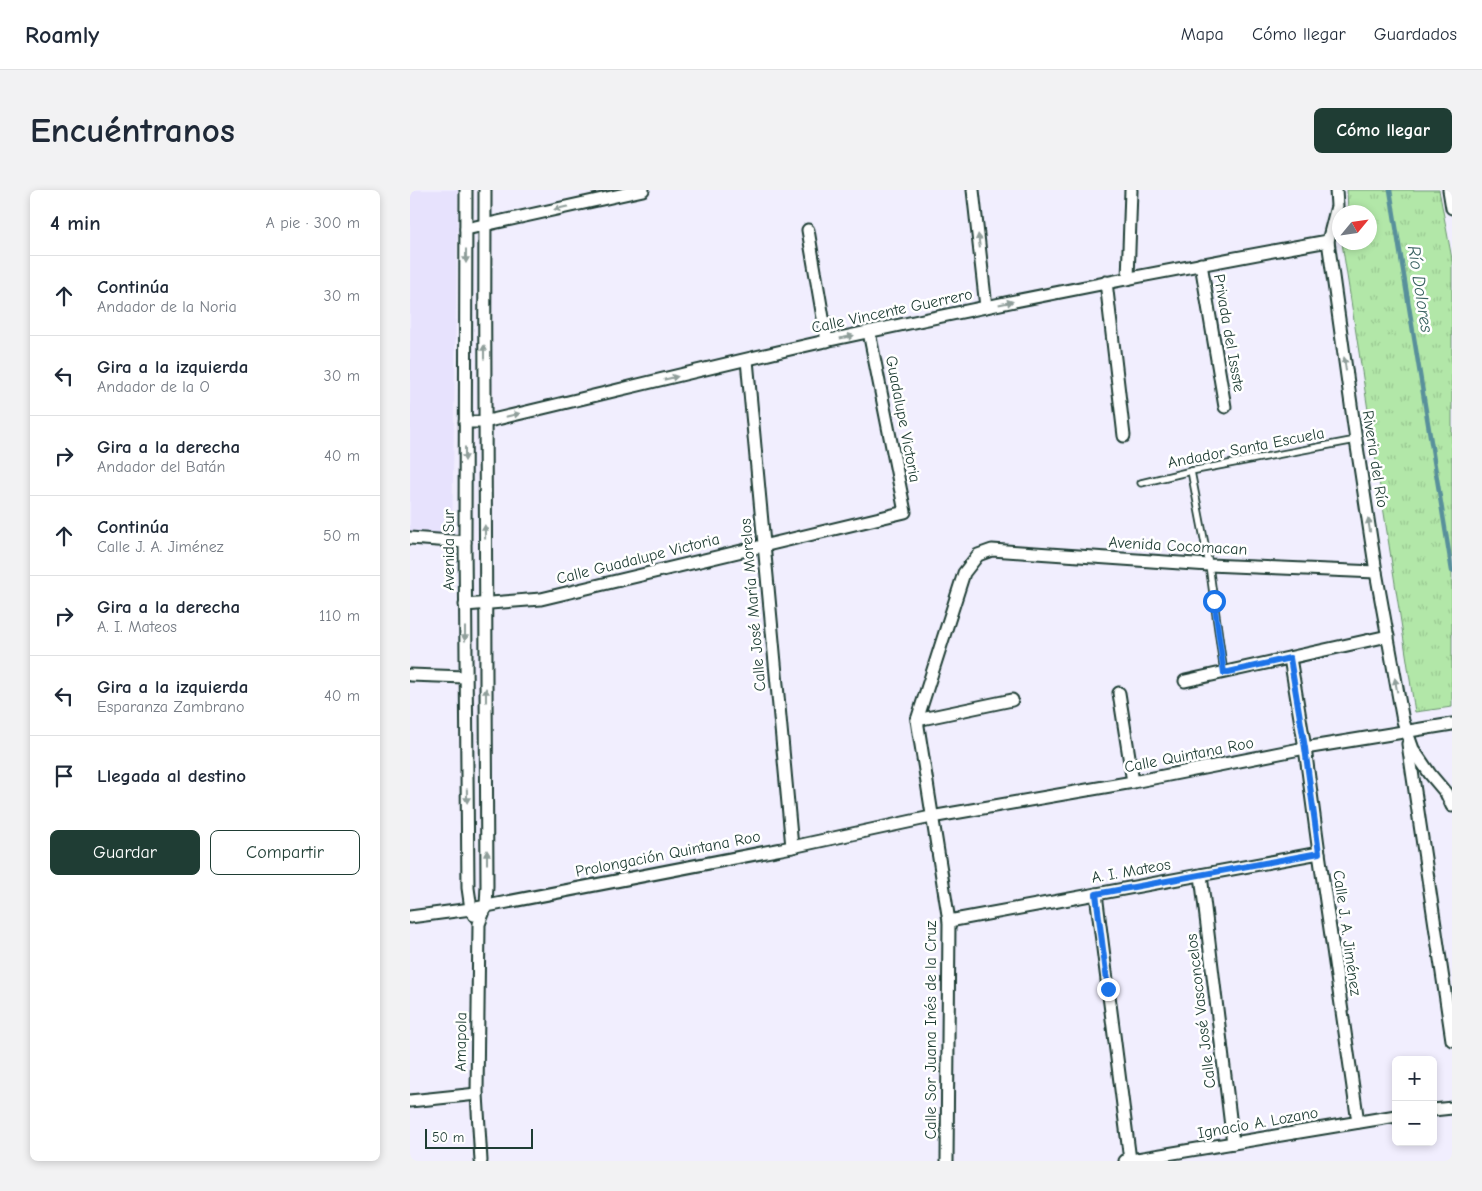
<!DOCTYPE html>
<html lang="es">
<meta charset="utf-8">
<style>
body{margin:0;font-family:"Comic Neue",sans-serif;background:#f2f2f3;color:#1f2937}
.controls{position:absolute;right:15px;bottom:15px;display:grid;overflow:hidden;border-radius:8px;box-shadow:0 2px 8px #0003}
.controls button{width:45px;height:45px;display:grid;place-items:center;padding:0;border:0;border-bottom:1px solid #e0e1e3;background:#fff;color:#1f2937;font:25px sans-serif}
.compass{position:absolute;left:922px;top:15px;width:45px;height:45px;border-radius:50%;background:#fff;box-shadow:0 2px 8px #0003;rotate:61deg}
.scale{position:absolute;left:15px;bottom:12px;width:108px;box-sizing:border-box;padding-left:5px;border:2px solid #1f3d34;border-top:0;font-size:14px;line-height:18px;white-space:nowrap;color:#1f3d34;-webkit-text-stroke:4px #fff;paint-order:stroke}
.stop{position:absolute;width:15px;height:15px;margin:-11px;border:4px solid #1a73e8;border-radius:50%;background:#fff}
.stop.end{background:#1a73e8;border-color:#fff;box-shadow:0 1px 5px #0008}
.list{margin:0;padding:0;list-style:none}
h2{display:flex;justify-content:space-between;align-items:center;height:65px;margin:0;padding:0 20px;font-size:21px}
h2 small{font-size:16px;font-weight:400;color:#747a83}
.list li{display:grid;grid-template-columns:32px 1fr auto;gap:15px;align-items:center;box-sizing:border-box;height:80px;padding:0 20px;border-top:1px solid #e0e1e3}
.list b{display:block;font-size:19px;white-space:nowrap}
.list p{margin:0;font-size:16px;white-space:nowrap;color:#747a83}
.list em{font-size:16px;font-style:normal;color:#747a83}
.actions{display:flex;gap:10px;padding:15px 20px}
.actions a{flex:1;padding:11px 0;border:1px solid #1f3d34;border-radius:8px;text-align:center;font-size:18px;color:#1f3d34}
.actions .main{background:#1f3d34;color:#fff}
.icon{flex:none;width:28px;height:28px;fill:none;stroke:currentColor;stroke-width:2;stroke-linecap:round;stroke-linejoin:round}
.map{position:relative;flex:none;width:1042px;height:971px;overflow:hidden;border-radius:8px}
header{display:flex;align-items:center;gap:30px;box-sizing:border-box;height:70px;padding:0 25px;background:#fff;border-bottom:1px solid #e0e1e3}
header strong{font-size:24px}
nav{display:flex;gap:28px;margin-inline-start:auto;font-size:18px}
.intro{display:flex;align-items:center;justify-content:space-between;box-sizing:border-box;height:120px;padding:0 30px}
h1{margin:0;font-size:35px}
.button{padding:12px 22px;border-radius:8px;background:#1f3d34;color:#fff;font-size:18px;font-weight:700}
main{display:flex;gap:30px;padding:0 30px}
aside{flex:1;background:#fff;border-radius:8px;box-shadow:0 2px 8px #0003}
.map>svg:first-child{display:block}
.built{fill:#e7e2fd}
.park{fill:url(#park-tufts);stroke:#68926e}
.lines{fill:none;stroke-linecap:round;stroke-linejoin:round}
.stream{stroke:#59909b;stroke-width:4.5}
.service-casing{stroke:#1f3d34;stroke-width:9}
.minor-casing{stroke:#1f3d34;stroke-width:15}
.service{stroke:#fff;stroke-width:5.5}
.minor{stroke:#fff;stroke-width:11}
.oneway{fill:#8f9e9a}
.route{stroke:#1a73e8;stroke-width:6}
.labels{text-anchor:middle;dominant-baseline:central;stroke-width:5;stroke-linejoin:round;paint-order:stroke}
.street-label{font-size:16px;fill:#1f3d34;stroke:#fff}
.water-label{font-size:18px;font-style:italic;fill:#37605f;stroke:#fff}
</style>
<header>
<strong>Roamly</strong>
<nav><a>Mapa</a><a>Cómo llegar</a><a>Guardados</a></nav>
</header>
<div class="intro"><h1>Encuéntranos</h1><a class="button">Cómo llegar</a></div>
<main>
<aside>
<h2>4 min<small>A pie · 300 m</small></h2>
<ul class="list">
<li><svg class="icon" aria-label="ahead" viewBox="0 0 24 24"><path d="M12 20V5M6 11l6-6 6 6"/></svg><div><b>Continúa</b><p>Andador de la Noria</p></div><em>30 m</em></li>
<li><svg class="icon" aria-label="left" viewBox="0 0 24 24"><path d="M17 20v-9H6M10 6l-5 5 5 5"/></svg><div><b>Gira a la izquierda</b><p>Andador de la O</p></div><em>30 m</em></li>
<li><svg class="icon" aria-label="right" viewBox="0 0 24 24"><path d="M7 20v-9h11M14 6l5 5-5 5"/></svg><div><b>Gira a la derecha</b><p>Andador del Batán</p></div><em>40 m</em></li>
<li><svg class="icon" aria-label="ahead" viewBox="0 0 24 24"><path d="M12 20V5M6 11l6-6 6 6"/></svg><div><b>Continúa</b><p>Calle J. A. Jiménez</p></div><em>50 m</em></li>
<li><svg class="icon" aria-label="right" viewBox="0 0 24 24"><path d="M7 20v-9h11M14 6l5 5-5 5"/></svg><div><b>Gira a la derecha</b><p>A. I. Mateos</p></div><em>110 m</em></li>
<li><svg class="icon" aria-label="left" viewBox="0 0 24 24"><path d="M17 20v-9H6M10 6l-5 5 5 5"/></svg><div><b>Gira a la izquierda</b><p>Esparanza Zambrano</p></div><em>40 m</em></li>
<li><svg class="icon" aria-label="arrive" viewBox="0 0 24 24"><path d="M6 21V4h12l-3 4 3 4H6"/></svg><div><b>Llegada al destino</b></div></li>
</ul>
<div class="actions"><a class="main">Guardar</a><a>Compartir</a></div>
</aside>
<div class="map">
<svg width="1042" height="971" viewBox="0 0 1042 971">
<defs>
<pattern id="park-tufts" width="24" height="20" patternUnits="userSpaceOnUse" patternTransform="scale(1.25)"><rect width="24" height="20" fill="#b2e7a8"/><path d="M3 7l-1-3M5 7V3M7 7l1-3M15 17l-1-3M17 17v-4M19 17l1-3" fill="none" stroke="#99c791"/></pattern>
</defs>
<rect width="100%" height="100%" fill="#f1eefe"/>
<filter id="ink" filterUnits="userSpaceOnUse"><feTurbulence type="fractalNoise" baseFrequency=".02" numOctaves="2"/><feDisplacementMap in="SourceGraphic" scale="10" xChannelSelector="R" yChannelSelector="G"/><feConvolveMatrix kernelMatrix="1 2 1 2 8 2 1 2 1" color-interpolation-filters="sRGB"/></filter>
<g filter="url(#ink)">
<path class="built" d="M0,0H48L42,346L0,342Z"/>
<path class="park" d="M937,0H1029L1042,69V517L1005,522L932,53L959,52V22H938Z"/>
<g class="lines">
<path class="stream" d="M980,0L1042,381"/>
<defs>
<g id="service">
<path d="M781,281L799,375L814,483"/>
<path d="M731,293L781,281L946,250"/>
</g>
<g id="minor">
<path d="M56,0L55,352L58,698L61,719L64,725"/>
<path d="M563,0L576,117"/>
<path d="M926,0L927,16L918,51L946,250L966,382L993,531L1003,559L1020,584L1036,603L1042,616"/>
<path d="M1039,0L1042,18"/>
<path d="M56,39L233,0"/>
<path d="M398,40L417,151"/>
<path d="M791,74L815,217"/>
<path d="M718,89L721,0"/>
<path d="M696,92L714,246"/>
<path d="M337,170L382,657"/>
<path d="M55,232H74C189,205 304,176 420,150C585,114 751,81 918,51"/>
<path d="M0,348L55,352"/>
<path d="M55,415L131,409L495,322L459,142"/>
<path d="M880,468L895,558L909,663L948,932"/>
<path d="M0,485L55,487"/>
<path d="M775,491L978,446"/>
<path d="M709,503L723,592"/>
<path d="M507,530L602,510"/>
<path d="M998,554L1042,850"/>
<path d="M791,685L823,953"/>
<path d="M686,704L720,970"/>
<path d="M0,727L61,719L382,657L521,627L723,592L895,558L1042,534"/>
<path d="M539,731L909,663"/>
<path d="M0,911L67,904"/>
<path d="M1023,920L1042,918"/>
<path d="M71,971L67,904L69,734L76,716L77,696C76,464 74,232 75,0"/>
<path d="M537,971L539,731L507,530L554,383L568,365L582,360L799,375L966,382"/>
<path d="M715,971L986,926"/>
</g>
</defs>
<use href="#service" class="service-casing"/>
<use href="#minor" class="minor-casing"/>
<use href="#service" class="service"/>
<use href="#minor" class="minor"/>
</g>
<defs><path id="oneway-solid" d="M-6-.8H1V-3.2L6.5 0L1 3.2V.8H-6Z" transform="scale(1.25)"/></defs>
<g class="oneway">
<use href="#oneway-solid" transform="translate(151 18) rotate(167)"/>
<use href="#oneway-solid" transform="translate(569 51) rotate(-97)"/>
<use href="#oneway-solid" transform="translate(56 66) rotate(90)"/>
<use href="#oneway-solid" transform="translate(596 113) rotate(-12)"/>
<use href="#oneway-solid" transform="translate(437 147) rotate(-12)"/>
<use href="#oneway-solid" transform="translate(74 162) rotate(-90)"/>
<use href="#oneway-solid" transform="translate(935 174) rotate(-98)"/>
<use href="#oneway-solid" transform="translate(261 188) rotate(-13)"/>
<use href="#oneway-solid" transform="translate(103 225) rotate(-13)"/>
<use href="#oneway-solid" transform="translate(55 264) rotate(90)"/>
<use href="#oneway-solid" transform="translate(959 335) rotate(-99)"/>
<use href="#oneway-solid" transform="translate(75 342) rotate(-91)"/>
<use href="#oneway-solid" transform="translate(55 444) rotate(90)"/>
<use href="#oneway-solid" transform="translate(986 495) rotate(-100)"/>
<use href="#oneway-solid" transform="translate(76 505) rotate(-90)"/>
<use href="#oneway-solid" transform="translate(57 606) rotate(89)"/>
<use href="#oneway-solid" transform="translate(77 667) rotate(-90)"/>
</g>
</g>
<g class="lines" filter="url(#ink)">
<path class="route" d="M698,799L686,704L909,663L895,558L880,468L814,483L804,411"/>
</g>
<g class="labels">
<g class="street-label">
<text transform="translate(482 121) rotate(-12)">Calle Vincente Guerrero</text>
<text transform="translate(819 143) rotate(80)">Privada del Issste</text>
<text transform="translate(493 229) rotate(79)">Guadalupe Victoria</text>
<text transform="translate(836 258) rotate(-11)">Andador Santa Escuela</text>
<text transform="translate(965 269) rotate(81)">Riveria del Río</text>
<text transform="translate(768 356) rotate(3)">Avenida Cocomacan</text>
<text transform="translate(39 360) rotate(-90)">Avenida Sur</text>
<text transform="translate(228 369) rotate(-14)">Calle Guadalupe Victoria</text>
<text transform="translate(343 415) rotate(-95)">Calle José María Morelos</text>
<text transform="translate(779 565) rotate(-11)">Calle Quintana Roo</text>
<text transform="translate(258 664) rotate(-11)">Prolongación Quintana Roo</text>
<text transform="translate(721 681) rotate(-10)">A. I. Mateos</text>
<text transform="translate(937 743) rotate(82)">Calle J. A. Jiménez</text>
<text transform="translate(791 821) rotate(-97)">Calle José Vasconcelos</text>
<text transform="translate(521 840) rotate(-90)">Calle Sor Juana Inés de la Cruz</text>
<text transform="translate(51 852) rotate(-89)">Amapola</text>
<text transform="translate(848 933) rotate(-10)">Ignacio A. Lozano</text>
</g>
<g class="water-label">
<text transform="translate(1010 99) rotate(81)">Río Dolores</text>
</g>
</g>
</svg>
<div class="controls">
<button>+</button>
<button>−</button>
</div>
<svg class="compass" viewBox="-18 -18 36 36"><path d="M0-13l5 13h-10z" fill="#e53935"/><path d="M0 13l5-13h-10z" fill="#747a83"/></svg>
<div class="scale">50 m</div>
<div class="stop" style="left:804px;top:411px"></div>
<div class="stop end" style="left:698px;top:799px"></div>
</div>
</main>
